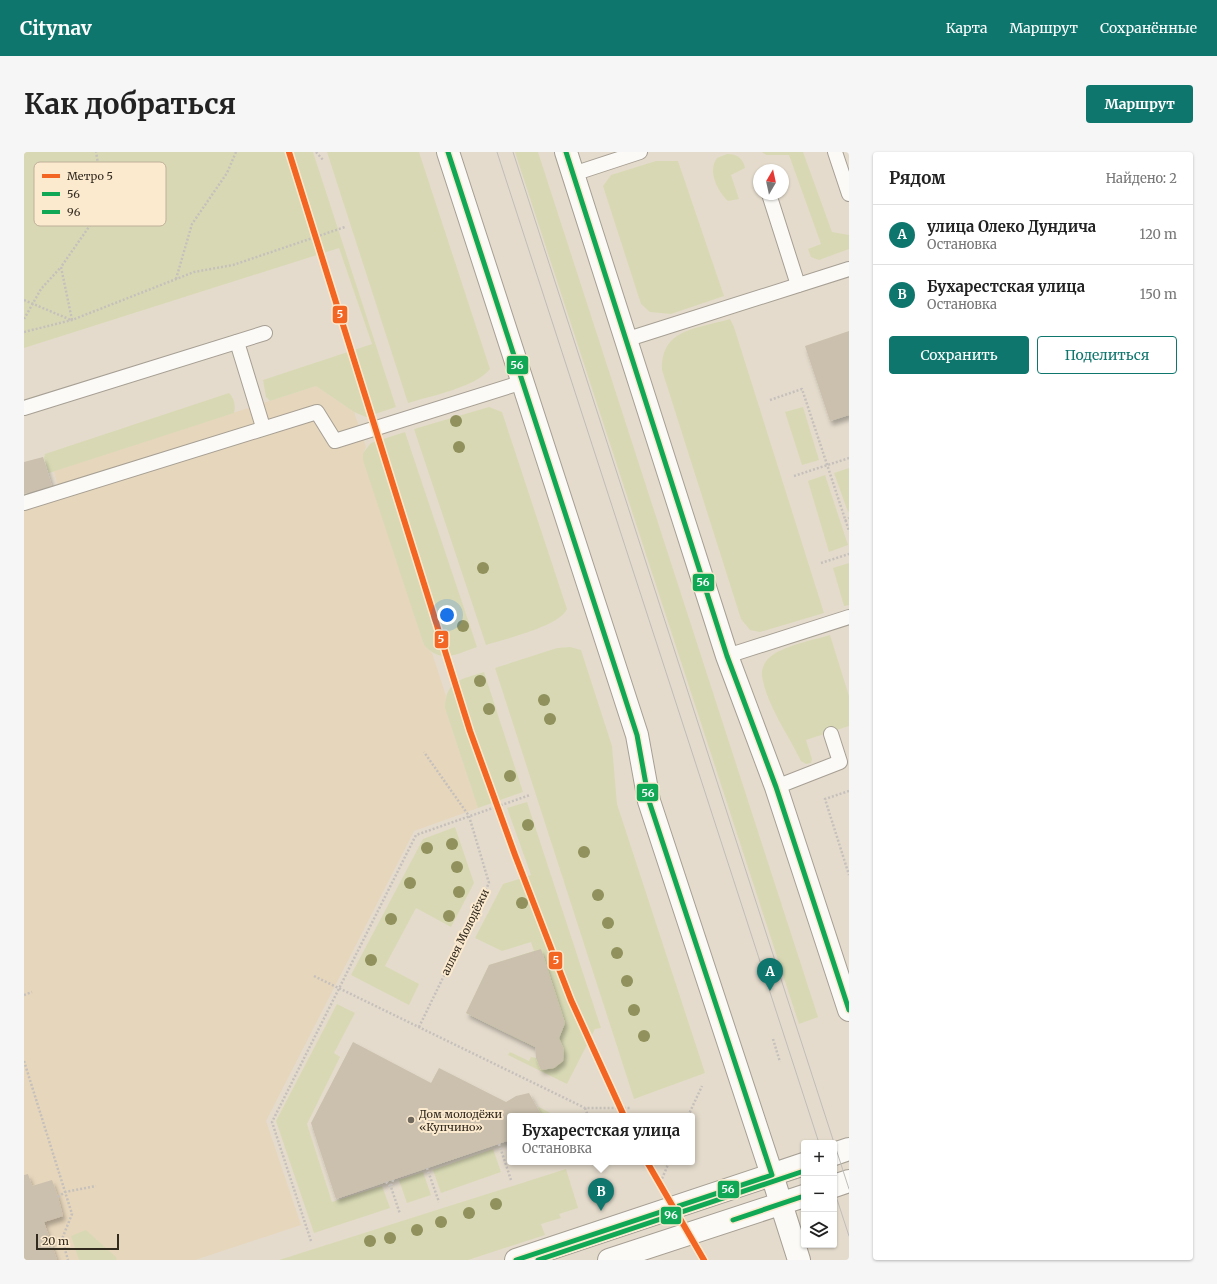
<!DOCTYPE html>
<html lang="ru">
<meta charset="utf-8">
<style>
body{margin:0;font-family:Merriweather,serif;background:#f6f6f6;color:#222}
.controls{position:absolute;right:12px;bottom:12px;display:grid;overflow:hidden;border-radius:4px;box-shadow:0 1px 3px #0004}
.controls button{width:36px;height:36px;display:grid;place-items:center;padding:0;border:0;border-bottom:1px solid #e0e0e0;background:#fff;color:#222;font:20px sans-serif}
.compass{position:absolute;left:729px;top:12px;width:36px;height:36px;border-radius:50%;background:#fff;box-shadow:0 1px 3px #0004;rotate:9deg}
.scale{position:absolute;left:12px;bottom:10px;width:83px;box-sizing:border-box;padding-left:4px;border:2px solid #312a1f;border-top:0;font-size:11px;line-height:14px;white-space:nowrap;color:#312a1f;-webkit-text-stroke:3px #fceacf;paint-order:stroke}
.you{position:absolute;left:423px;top:463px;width:14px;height:14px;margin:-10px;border:3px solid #fff;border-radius:50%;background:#1a73e8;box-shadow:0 0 0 6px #1a73e833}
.badge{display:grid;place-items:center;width:26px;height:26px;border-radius:50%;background:#0f766e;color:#fff;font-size:13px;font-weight:700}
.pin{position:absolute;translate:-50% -33px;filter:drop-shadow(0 1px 2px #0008)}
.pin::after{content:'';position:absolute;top:21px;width:14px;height:12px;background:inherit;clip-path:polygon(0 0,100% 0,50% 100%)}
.popup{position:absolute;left:483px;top:961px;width:188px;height:52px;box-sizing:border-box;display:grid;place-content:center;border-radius:4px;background:#fff;filter:drop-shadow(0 1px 3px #0005);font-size:13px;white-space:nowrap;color:#767676}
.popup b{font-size:15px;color:#222}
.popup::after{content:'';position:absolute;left:50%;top:100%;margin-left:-8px;border:8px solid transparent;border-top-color:#fff}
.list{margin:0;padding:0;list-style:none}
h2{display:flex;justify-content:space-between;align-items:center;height:52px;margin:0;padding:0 16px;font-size:17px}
h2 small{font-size:13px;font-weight:400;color:#767676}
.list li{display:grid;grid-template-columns:26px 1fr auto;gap:12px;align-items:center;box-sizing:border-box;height:60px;padding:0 16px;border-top:1px solid #e0e0e0}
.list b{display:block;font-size:15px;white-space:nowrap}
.list p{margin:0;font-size:13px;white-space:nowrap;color:#767676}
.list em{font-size:13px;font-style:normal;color:#767676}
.actions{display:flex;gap:8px;padding:12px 16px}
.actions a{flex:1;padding:9px 0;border:1px solid #0f766e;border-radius:4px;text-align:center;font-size:14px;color:#0f766e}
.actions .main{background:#0f766e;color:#fff}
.icon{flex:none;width:22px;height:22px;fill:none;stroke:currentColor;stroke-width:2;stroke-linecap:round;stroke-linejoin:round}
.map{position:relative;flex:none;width:825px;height:1108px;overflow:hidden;border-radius:4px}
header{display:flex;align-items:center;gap:24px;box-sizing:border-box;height:56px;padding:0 20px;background:#0f766e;color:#fff}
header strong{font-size:19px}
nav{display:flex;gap:22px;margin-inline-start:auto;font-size:14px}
.intro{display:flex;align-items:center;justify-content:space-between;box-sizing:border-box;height:96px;padding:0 24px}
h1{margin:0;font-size:28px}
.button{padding:10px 18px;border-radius:4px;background:#0f766e;color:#fff;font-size:14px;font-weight:700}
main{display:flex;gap:24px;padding:0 24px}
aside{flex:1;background:#fff;border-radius:4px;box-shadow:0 1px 3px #0004}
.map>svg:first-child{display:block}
.built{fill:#e6d6bc}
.green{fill:#d8d9b4}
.building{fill:#cbc0ad;filter:url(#shadow)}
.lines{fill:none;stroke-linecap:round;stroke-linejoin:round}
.service-casing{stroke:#a69f93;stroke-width:16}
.minor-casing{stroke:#a69f93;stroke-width:24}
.tertiary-casing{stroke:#a69f93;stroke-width:24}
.path{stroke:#c5c0bc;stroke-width:2.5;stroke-dasharray:2 2;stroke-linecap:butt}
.service{stroke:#fbfaf7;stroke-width:14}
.minor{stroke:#fbfaf7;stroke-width:22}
.tertiary{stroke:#fbfaf7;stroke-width:22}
.tram{stroke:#bfbdb9;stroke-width:1}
.bus-1-casing{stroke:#fceacf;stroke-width:8}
.bus-2-casing{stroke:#fceacf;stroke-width:8}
.bus-1{stroke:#10a855;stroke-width:5}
.bus-2{stroke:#10a855;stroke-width:5}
.metro-1-casing{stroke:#fceacf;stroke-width:9}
.metro-1{stroke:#f26522;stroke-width:6}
.tree{fill:#90915c}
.poi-dot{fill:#70685c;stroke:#fceacf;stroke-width:1.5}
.labels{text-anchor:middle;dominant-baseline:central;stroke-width:4;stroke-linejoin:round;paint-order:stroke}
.street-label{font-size:11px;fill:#312a1f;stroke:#fceacf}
.poi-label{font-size:11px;fill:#312a1f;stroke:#fceacf;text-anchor:start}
.key{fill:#fceacf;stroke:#bfb09a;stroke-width:1}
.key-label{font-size:11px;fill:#312a1f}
.line-badge{stroke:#fceacf;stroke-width:1.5}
.badge-label{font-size:11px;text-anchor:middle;font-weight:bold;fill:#fff}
</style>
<header>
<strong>Citynav</strong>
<nav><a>Карта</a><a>Маршрут</a><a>Сохранённые</a></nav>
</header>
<div class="intro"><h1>Как добраться</h1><a class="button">Маршрут</a></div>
<main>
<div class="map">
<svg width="825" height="1108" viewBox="0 0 825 1108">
<defs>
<filter id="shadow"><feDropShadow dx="2.5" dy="4.5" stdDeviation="2" flood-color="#0004"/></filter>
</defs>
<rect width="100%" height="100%" fill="#e4dbcc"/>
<path class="built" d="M292,234L330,260L342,295L339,301L400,493L408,501L422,544L421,556L454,656L390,679L242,969L277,1073L171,1108H0V345L34,334L30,319Z"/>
<g class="green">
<path d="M0,0H289L372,255L342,265L330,260L292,234L246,249L242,245L239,228L348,192L315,96L0,196Z"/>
<path d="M303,0H395L466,217C452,235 407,244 384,251Z"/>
<path d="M491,0H514L794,865L775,872Z"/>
<path d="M738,0H779L808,80L825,83V97L795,108L787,105L784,97L797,92L765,3H742Z"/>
<path d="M703,2C713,2 719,6 721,16L707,23L715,47L704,49C694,40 683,19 693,6Z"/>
<path d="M632,9H654L700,144L647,162L626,160L617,152L579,34L587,23Z"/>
<path d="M706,167L710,175L800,461L736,480L726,478L717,467L638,218C637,176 673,177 706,167Z"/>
<path d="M205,241C210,246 212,254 210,261L25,321L20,306L21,302Z"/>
<path d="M465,255L478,260L543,457C536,474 481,487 462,493L390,277Z"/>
<path d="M779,255L795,308L778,313L761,260Z"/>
<path d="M381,280L453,495C433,502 417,512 400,493L339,308V301L347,291Z"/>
<path d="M825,316V359L824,360L810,321Z"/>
<path d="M801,323L824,393L805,400L784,329Z"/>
<path d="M825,411V453L820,454L809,416Z"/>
<path d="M806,483L825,544V574L782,588L788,607L787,611L782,612L777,609C764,582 743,554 738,524C737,517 741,509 746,505C759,494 789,488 806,483Z"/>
<path d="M546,495L557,498L588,594L593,652L681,921L610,947L471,516L533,496Z"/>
<path d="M460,520L499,640L454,656L421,556C421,528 439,527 460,520Z"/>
<path d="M503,650L577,876L571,877L543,932L484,903L486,900L505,909L507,905L512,906V896L442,861L465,813L510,799L507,790L478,799L451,786L479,732L507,723L483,656Z"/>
<path d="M431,675L450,731L427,775L392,756L361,814L395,832L385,853L327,823L399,687Z"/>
<path d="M313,852L331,861L310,901L316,905L283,972L308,1050L358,1034L366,1056L290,1081L252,969Z"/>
<path d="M515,955L528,962L527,964H514Z"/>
<path d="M469,997L477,1020L417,1041L409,1018Z"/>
<path d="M542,1017L554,1056L535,1062L537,1066L517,1072L521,1083L444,1108H255Z"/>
<path d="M399,1020L407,1043L383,1051L375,1028Z"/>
<path d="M62,1078L92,1105L93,1108H55L47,1084Z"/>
</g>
<g class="building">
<path d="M825,179V263L806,269L781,194Z"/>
<path d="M19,305L28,334L0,342V310Z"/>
<path d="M517,797L541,871L535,886L540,898L539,909L530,916L517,918L512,906L511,895L442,861L465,813Z"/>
<path d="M329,890L407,931L415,916L482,950L492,944L505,941L518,964H486V983L483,989L312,1047L287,971Z"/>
<path d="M4,1022L8,1034L28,1028L34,1045L39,1064L20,1070L33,1108H0V1023Z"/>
</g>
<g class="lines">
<defs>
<g id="service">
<path d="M811,0L825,42"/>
<path d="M549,22L616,0"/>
<path d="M745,42L774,133"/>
<path d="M601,188L825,117"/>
<path d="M213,190L239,275"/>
<path d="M0,256L241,181"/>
<path d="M0,351L293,260L311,289L499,230"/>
<path d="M703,504L825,465"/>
<path d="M752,635L816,610L807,582"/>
</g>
<path id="minor" d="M748,1023L775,1108"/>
<g id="tertiary">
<path d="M424,0L613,583L625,649L748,1023"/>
<path d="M542,0L703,504L752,635L825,858"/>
<path d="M810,1002L825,997"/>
<path d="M810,1034L825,1029"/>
<path d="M492,1108L780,1012"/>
<path d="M585,1108L780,1044"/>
</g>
</defs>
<use href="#service" class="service-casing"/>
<use href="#minor" class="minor-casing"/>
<use href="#tertiary" class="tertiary-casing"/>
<g class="path">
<path d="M292,0L300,9"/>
<path d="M152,127L168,72L203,21L212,0"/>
<path d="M0,148L47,168"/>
<path d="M0,167L17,137L37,115"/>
<path d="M48,168L37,115L69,69L78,34L72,0"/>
<path d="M0,180L48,168L170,120L209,113L321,75"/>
<path d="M746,248L778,237L825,379"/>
<path d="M770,324L825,306"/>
<path d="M821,369L825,366"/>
<path d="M797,411L825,402"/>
<path d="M825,639L801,647L825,723"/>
<path d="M290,824L561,956H606"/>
<path d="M0,843L8,840"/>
<path d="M395,875L465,731L445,664L400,600"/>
<path d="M749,887L756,910"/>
<path d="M0,909L48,1062L38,1087L44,1108"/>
<path d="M561,956L564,964"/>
<path d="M664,964L678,934"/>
<path d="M475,992L487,1028"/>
<path d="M403,1016L415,1050"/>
<path d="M369,1028L367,1035L376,1062"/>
<path d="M362,1030L367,1035"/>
<path d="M635,1034L645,1010"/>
<path d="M34,1045L41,1040L72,1034"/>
<path d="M287,1089L248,970L392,683L506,643"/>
</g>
<use href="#service" class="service"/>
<use href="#minor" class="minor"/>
<use href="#tertiary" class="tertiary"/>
<g class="tram">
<path d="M473,0L795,991"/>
<path d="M489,0L825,1037"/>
<path d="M810,1038L825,1084"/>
</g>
<defs>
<g id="bus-1">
<path d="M424,0L613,583L625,649L748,1023L492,1108"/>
<path d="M542,0L703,504L752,635L825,858"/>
<path d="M709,1068L780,1044"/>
</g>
<path id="bus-2" d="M514,1108L780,1019"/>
</defs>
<use href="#bus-1" class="bus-1-casing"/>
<use href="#bus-2" class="bus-2-casing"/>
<use href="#bus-1" class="bus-1"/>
<use href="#bus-2" class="bus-2"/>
<defs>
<g id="metro-1">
<path d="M265,0L446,579L491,703L547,848L600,964"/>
<path d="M623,1010L680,1108"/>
</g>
</defs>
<use href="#metro-1" class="metro-1-casing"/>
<use href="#metro-1" class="metro-1"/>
</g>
<g class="tree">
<circle cx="432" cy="269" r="6"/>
<circle cx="435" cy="295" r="6"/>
<circle cx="459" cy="416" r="6"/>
<circle cx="439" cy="474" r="6"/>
<circle cx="456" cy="529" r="6"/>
<circle cx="520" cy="548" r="6"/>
<circle cx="465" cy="557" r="6"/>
<circle cx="526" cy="567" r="6"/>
<circle cx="486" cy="624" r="6"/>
<circle cx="504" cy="673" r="6"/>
<circle cx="428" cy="692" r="6"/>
<circle cx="403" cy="696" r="6"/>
<circle cx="560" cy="700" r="6"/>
<circle cx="433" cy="715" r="6"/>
<circle cx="386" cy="731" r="6"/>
<circle cx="435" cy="740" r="6"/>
<circle cx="574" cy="743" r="6"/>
<circle cx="498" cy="751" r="6"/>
<circle cx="425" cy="764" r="6"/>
<circle cx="367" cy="767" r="6"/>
<circle cx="584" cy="771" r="6"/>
<circle cx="593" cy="801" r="6"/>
<circle cx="347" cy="808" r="6"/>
<circle cx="603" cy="829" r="6"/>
<circle cx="610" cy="858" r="6"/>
<circle cx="620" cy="884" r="6"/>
<circle cx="472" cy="1052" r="6"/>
<circle cx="445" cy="1061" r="6"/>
<circle cx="417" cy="1070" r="6"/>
<circle cx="393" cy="1078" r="6"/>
<circle cx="366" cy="1086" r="6"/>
<circle cx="346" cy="1089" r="6"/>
</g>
<circle class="poi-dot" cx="387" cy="968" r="4"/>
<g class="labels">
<g class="street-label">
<text transform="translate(441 780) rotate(-64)">аллея Молодёжи</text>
</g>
<g class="poi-label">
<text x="395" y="962">Дом молодёжи<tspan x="395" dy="13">«Купчино»</tspan></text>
</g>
</g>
<rect x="10" y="10" width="132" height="64" rx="6" class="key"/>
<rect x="18" y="22" width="18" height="4" fill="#f26522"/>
<rect x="18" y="40" width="18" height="4" fill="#10a855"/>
<rect x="18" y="58" width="18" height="4" fill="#10a855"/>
<g class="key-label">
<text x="43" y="28">Метро 5</text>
<text x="43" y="46">56</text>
<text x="43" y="64">96</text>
</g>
<g class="line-badge">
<rect x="308" y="153" width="16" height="19" rx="4" fill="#f26522"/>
<rect x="482" y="203" width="23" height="20" rx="4" fill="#10a855"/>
<rect x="668" y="421" width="23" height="19" rx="4" fill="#10a855"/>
<rect x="410" y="478" width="15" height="19" rx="4" fill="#f26522"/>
<rect x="612" y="631" width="23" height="19" rx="4" fill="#10a855"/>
<rect x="524" y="799" width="15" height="19" rx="4" fill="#f26522"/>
<rect x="693" y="1028" width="23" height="19" rx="4" fill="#10a855"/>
<rect x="636" y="1054" width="22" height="19" rx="4" fill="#10a855"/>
</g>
<g class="badge-label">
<text x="316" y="166">5</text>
<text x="493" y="217">56</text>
<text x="679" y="434">56</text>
<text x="417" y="491">5</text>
<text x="624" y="645">56</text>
<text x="532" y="812">5</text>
<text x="704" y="1041">56</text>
<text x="647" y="1067">96</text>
</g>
</svg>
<div class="controls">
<button>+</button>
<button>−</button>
<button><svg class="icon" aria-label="layers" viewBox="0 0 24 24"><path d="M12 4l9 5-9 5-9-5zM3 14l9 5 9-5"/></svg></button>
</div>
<svg class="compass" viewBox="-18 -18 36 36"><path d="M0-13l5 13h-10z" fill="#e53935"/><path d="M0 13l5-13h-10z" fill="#767676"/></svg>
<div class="scale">20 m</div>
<div class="you"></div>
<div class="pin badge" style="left:746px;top:839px">A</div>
<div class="pin badge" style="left:577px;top:1059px">B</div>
<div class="popup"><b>Бухарестская улица</b>Остановка</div>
</div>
<aside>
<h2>Рядом<small>Найдено: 2</small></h2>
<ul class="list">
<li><span class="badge">A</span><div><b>улица Олеко Дундича</b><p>Остановка</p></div><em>120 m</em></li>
<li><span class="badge">B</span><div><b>Бухарестская улица</b><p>Остановка</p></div><em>150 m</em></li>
</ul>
<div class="actions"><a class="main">Сохранить</a><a>Поделиться</a></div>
</aside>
</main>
